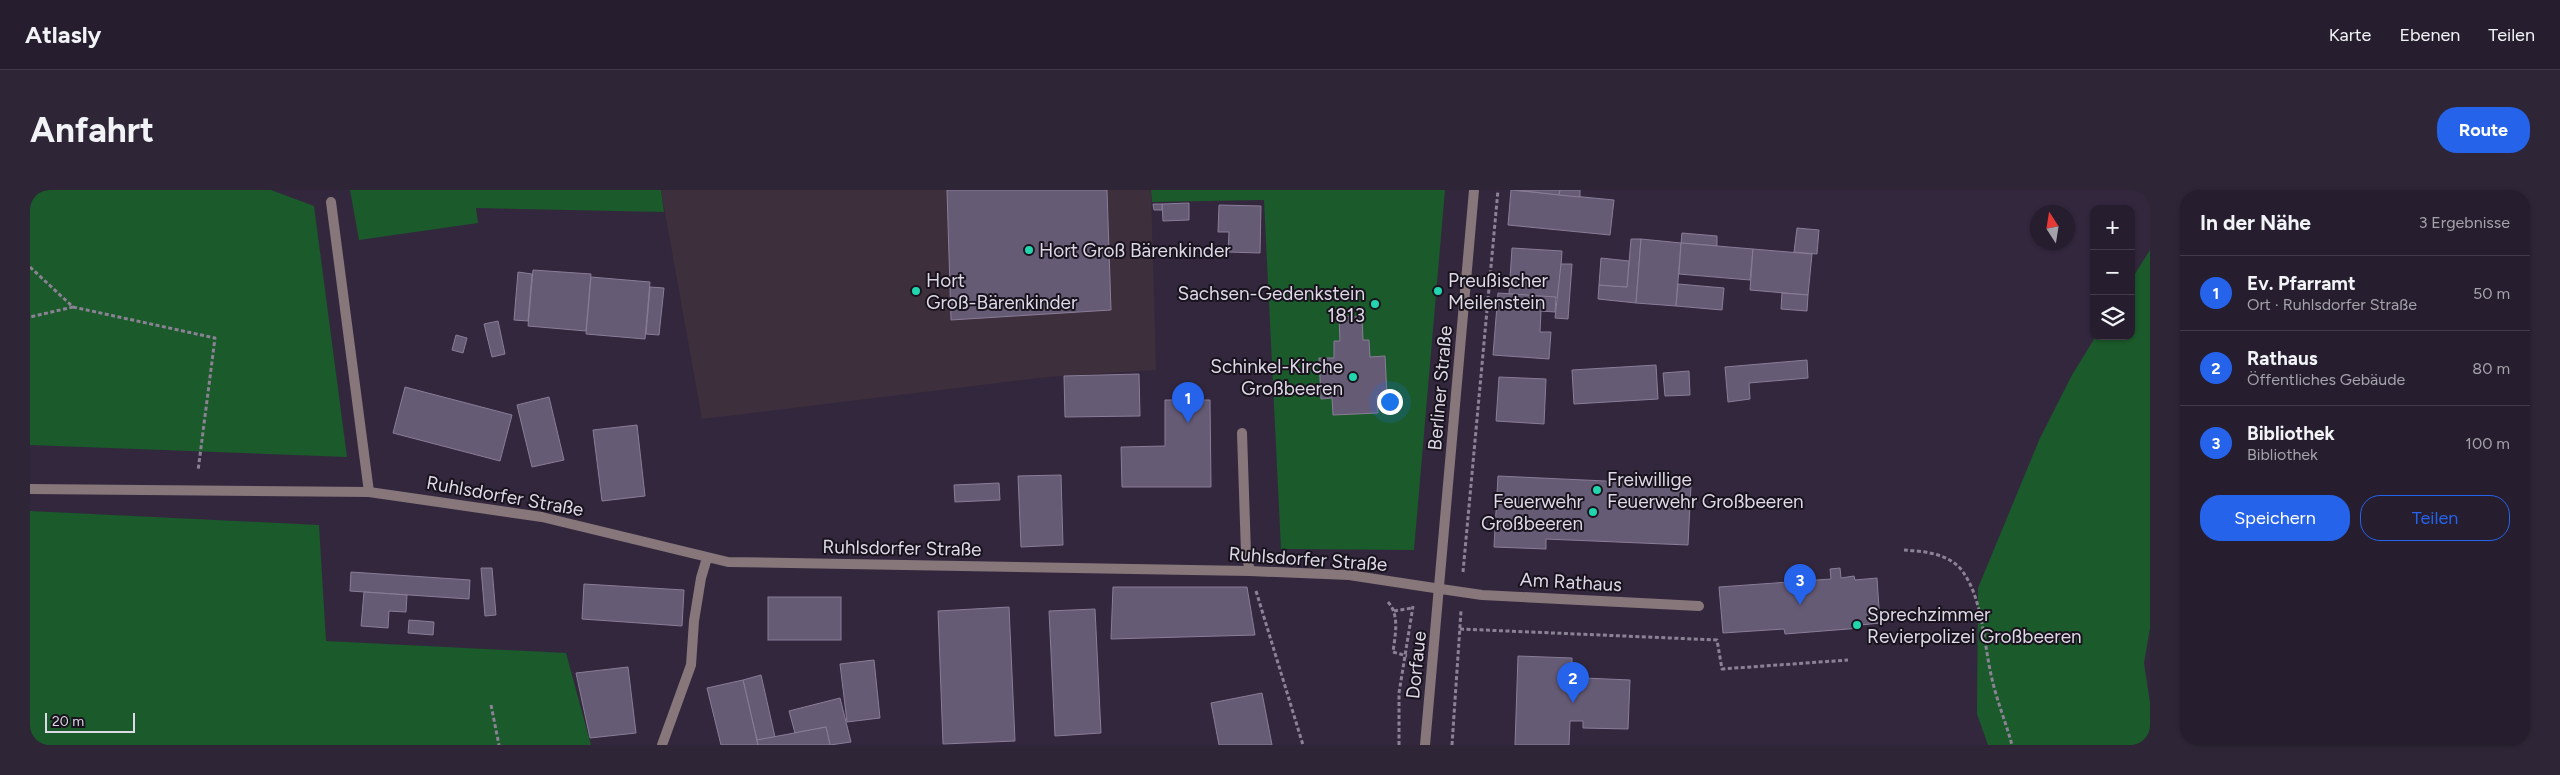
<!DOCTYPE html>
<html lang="de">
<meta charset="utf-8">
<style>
body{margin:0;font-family:Figtree,sans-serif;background:#2e2636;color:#f1f3f6}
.controls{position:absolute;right:15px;top:15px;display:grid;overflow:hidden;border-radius:10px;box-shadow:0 1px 4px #0004}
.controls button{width:45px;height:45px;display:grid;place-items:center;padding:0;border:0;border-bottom:1px solid #423b4a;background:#261d2e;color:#f1f3f6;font:25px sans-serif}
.compass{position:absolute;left:2000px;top:15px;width:45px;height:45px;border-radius:50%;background:#261d2e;box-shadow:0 1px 4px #0004;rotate:348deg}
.scale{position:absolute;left:15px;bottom:12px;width:90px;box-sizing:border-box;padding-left:5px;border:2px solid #ded8e7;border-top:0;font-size:14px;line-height:18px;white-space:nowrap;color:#ded8e7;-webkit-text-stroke:4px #18131d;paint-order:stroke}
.you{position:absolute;left:1359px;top:211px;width:18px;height:18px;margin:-12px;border:4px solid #fff;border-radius:50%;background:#1a73e8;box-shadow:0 0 0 8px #1a73e833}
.badge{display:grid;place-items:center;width:32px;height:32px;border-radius:50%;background:#2563eb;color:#fff;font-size:16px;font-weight:700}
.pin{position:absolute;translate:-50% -41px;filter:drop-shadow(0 1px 2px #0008)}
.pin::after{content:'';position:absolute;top:26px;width:18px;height:15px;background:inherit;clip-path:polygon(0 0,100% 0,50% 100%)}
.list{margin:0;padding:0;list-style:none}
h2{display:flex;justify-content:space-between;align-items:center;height:65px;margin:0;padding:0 20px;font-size:21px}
h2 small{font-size:16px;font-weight:400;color:#a4a2aa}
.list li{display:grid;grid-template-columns:32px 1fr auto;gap:15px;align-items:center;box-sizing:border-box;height:75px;padding:0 20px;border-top:1px solid #423b4a}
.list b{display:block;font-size:19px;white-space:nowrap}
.list p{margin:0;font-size:16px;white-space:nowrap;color:#a4a2aa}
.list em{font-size:16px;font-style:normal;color:#a4a2aa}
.actions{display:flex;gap:10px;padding:15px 20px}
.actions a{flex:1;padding:11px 0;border:1px solid #2563eb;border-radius:20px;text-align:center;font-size:18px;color:#2563eb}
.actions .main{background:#2563eb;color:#fff}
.icon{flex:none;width:28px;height:28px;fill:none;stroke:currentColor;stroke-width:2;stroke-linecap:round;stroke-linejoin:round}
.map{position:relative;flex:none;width:2120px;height:555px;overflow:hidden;border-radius:20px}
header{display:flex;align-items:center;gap:30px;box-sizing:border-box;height:70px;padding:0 25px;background:#261d2e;border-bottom:1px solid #423b4a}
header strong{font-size:24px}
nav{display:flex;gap:28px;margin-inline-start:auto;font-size:18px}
.intro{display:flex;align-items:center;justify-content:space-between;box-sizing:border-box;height:120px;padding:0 30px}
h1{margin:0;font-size:35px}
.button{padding:12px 22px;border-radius:20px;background:#2563eb;color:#fff;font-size:18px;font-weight:700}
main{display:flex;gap:30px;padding:0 30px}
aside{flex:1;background:#261d2e;border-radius:20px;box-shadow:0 1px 4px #0004}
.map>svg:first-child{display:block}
.education{fill:#3e2f3c}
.green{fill:#1b5a2a}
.building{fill:#665b75;stroke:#897d98}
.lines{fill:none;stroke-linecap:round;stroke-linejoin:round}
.path{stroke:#8b8295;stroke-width:3;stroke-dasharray:4 2.5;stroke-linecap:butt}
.service{stroke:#87777a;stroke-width:10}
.minor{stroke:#87777a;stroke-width:10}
.tertiary{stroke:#87777a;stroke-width:10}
.poi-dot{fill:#22d5af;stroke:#18131d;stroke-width:2}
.labels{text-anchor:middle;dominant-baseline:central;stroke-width:4;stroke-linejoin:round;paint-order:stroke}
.poi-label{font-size:19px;fill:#ded8e7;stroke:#18131d;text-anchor:start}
.street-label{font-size:19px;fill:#ded8e7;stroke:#18131d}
</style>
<header>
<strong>Atlasly</strong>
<nav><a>Karte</a><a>Ebenen</a><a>Teilen</a></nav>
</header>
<div class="intro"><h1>Anfahrt</h1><a class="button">Route</a></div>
<main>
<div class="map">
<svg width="2120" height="555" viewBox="0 0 2120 555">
<rect width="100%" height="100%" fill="#33273e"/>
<path class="education" d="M631,0H1121L1126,180L1017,187L672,229Z"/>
<g class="green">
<path d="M0,0H241L284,16L317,267L0,255Z"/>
<path d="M320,0H631L634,22L446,18L448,33L329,50Z"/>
<path d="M1121,0H1415L1384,360L1251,359L1234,10L1122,12Z"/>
<path d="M2120,60V438L2114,473L2120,513V555H1958L1947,524L1948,398L2010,248L2042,185L2066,146H2101V90Z"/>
<path d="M0,321L289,335L296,451L536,463L561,555H0Z"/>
</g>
<g class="building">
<path d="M917,0H1077L1081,120L921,130Z"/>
<path d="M1481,0L1584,10L1580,45L1478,35Z"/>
<path d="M1487,0H1530L1529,5Z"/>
<path d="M1530,0H1550V7L1529,5Z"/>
<path d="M1159,13V30L1133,31L1132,14Z"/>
<path d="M1123,14H1132V20H1124Z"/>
<path d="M1189,15L1231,16L1230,63L1198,62L1199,42H1188Z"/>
<path d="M1767,38L1789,40L1787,64L1764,62Z"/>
<path d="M1652,43L1687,46V56L1651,53Z"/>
<path d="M1601,49H1611L1606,113L1568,109L1569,95L1597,97Z"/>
<path d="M1611,49L1651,53L1646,116L1606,113Z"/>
<path d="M1651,53L1723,59L1720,90L1649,84Z"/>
<path d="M1482,58L1532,61L1529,108L1479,104Z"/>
<path d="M1723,59L1782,64L1778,105L1720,100Z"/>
<path d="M1571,68L1599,71L1597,97L1569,95Z"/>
<path d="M1531,74H1542L1538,129L1525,128Z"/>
<path d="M503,80L561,84L556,141L498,136Z"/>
<path d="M488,82L502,84L498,131L484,130Z"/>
<path d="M561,87L620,92L615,149L556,144Z"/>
<path d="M1648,94L1694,98L1692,120L1646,116Z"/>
<path d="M620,97L634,98L629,145L616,144Z"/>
<path d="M1468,103L1526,107L1525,122L1511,121L1510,142H1521L1519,169L1463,165Z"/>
<path d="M1752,103L1778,105L1777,121L1751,119Z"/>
<path d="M1332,126L1333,150H1339L1340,167L1355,166L1357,205L1347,206L1348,223L1303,225L1302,208L1291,209L1289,168H1304V151H1310L1309,127Z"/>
<path d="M468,131L475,164L462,167L454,134Z"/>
<path d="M426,145L437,148L433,163L422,160Z"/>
<path d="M1777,170L1778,188L1719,193L1720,209L1698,212L1695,177Z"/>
<path d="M1626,175L1628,209L1544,214L1542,180Z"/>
<path d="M1659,181L1660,205L1635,206L1633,183Z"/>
<path d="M1109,184L1110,226L1035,227L1034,186Z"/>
<path d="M1469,187L1516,189L1514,234L1466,231Z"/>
<path d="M375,197L482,225L470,271L363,243Z"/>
<path d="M519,207L534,270L502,277L487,215Z"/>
<path d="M1135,210H1180L1181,297H1092L1091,257L1135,256Z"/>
<path d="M607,235L615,306L572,311L563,240Z"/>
<path d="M1031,285L1033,355L991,357L988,286Z"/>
<path d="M1468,286L1661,295L1658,355L1516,349V359L1464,357Z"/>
<path d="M969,293L970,310L925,312L924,295Z"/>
<path d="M451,378H462L466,425L455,426Z"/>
<path d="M1810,378L1811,388L1824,386L1825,390L1847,388L1850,433L1831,435V438L1755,444L1754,439L1693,443L1689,397L1801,389L1800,379Z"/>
<path d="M321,382L440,390L439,409L320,401Z"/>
<path d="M554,394L654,400L652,436L552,429Z"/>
<path d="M1083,397H1217L1225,445L1081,449Z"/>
<path d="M334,402L377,405L376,422L359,421L358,438L331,436Z"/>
<rect x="738" y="407" width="73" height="43"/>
<path d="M979,417L985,551L913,554L908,421Z"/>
<path d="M1065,419L1071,543L1025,546L1019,421Z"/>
<path d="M379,430L404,432L403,445L378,443Z"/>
<path d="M1488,466L1542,468V494H1554L1555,488L1600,490L1598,539L1553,538V531H1540L1539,555H1485Z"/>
<path d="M844,470L850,528L817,532L810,474Z"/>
<path d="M598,477L606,543L560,548L546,483Z"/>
<path d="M731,485L745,547L727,550L713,490Z"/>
<path d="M713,490L728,555H691L677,498Z"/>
<path d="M1232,503L1242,555H1189L1181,513Z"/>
<path d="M810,508L821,552L800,555L796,537L765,543L759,521Z"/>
<path d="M796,537L800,555H728L727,550Z"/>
</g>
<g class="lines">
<g class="path">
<path d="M0,77L43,117L0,127"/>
<path d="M43,117L185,148L168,281"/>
<path d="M1874,360C1894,361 1921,364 1933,382C1953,410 1954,456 1962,489C1967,511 1976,533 1982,555"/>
<path d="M1433,382L1468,0"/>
<path d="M1226,401L1273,555"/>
<path d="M1358,412C1370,425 1365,446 1363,462L1377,466"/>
<path d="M1364,421L1382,418"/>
<path d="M1430,439L1687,450L1692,479L1818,470"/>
<path d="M461,515L469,555"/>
<path d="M1369,555V503L1383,416"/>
<path d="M1422,555L1431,421"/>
</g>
<g class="service">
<path d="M301,12L339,302"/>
<path d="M1212,243L1216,363L1220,381"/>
<path d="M1411,399L1452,405L1669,416"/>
<path d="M632,555L661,475L664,431L671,388L677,368"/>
</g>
<path class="minor" d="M0,299L339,302L512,327L698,372L1220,381L1319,385L1411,399"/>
<path class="tertiary" d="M1395,555L1444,0"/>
</g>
<g class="poi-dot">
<circle cx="999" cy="60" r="5"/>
<circle cx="886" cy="101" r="5"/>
<circle cx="1408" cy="101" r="5"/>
<circle cx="1345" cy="114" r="5"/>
<circle cx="1323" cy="187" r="5"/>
<circle cx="1567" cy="300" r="5"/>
<circle cx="1563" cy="322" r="5"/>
<circle cx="1827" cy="435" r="5"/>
</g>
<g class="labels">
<g class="poi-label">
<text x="1009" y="60">Hort Groß Bärenkinder</text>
<text x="896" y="90">Hort<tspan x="896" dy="22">Groß-Bärenkinder</tspan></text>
<text x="1418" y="90">Preußischer<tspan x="1418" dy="22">Meilenstein</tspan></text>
<text x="1335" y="103" text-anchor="end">Sachsen-Gedenkstein<tspan x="1335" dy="22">1813</tspan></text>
<text x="1313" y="176" text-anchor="end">Schinkel-Kirche<tspan x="1313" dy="22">Großbeeren</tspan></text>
<text x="1577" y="289">Freiwillige<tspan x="1577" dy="22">Feuerwehr Großbeeren</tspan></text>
<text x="1553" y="311" text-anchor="end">Feuerwehr<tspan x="1553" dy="22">Großbeeren</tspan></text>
<text x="1837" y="424">Sprechzimmer<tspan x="1837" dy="22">Revierpolizei Großbeeren</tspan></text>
</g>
<g class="street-label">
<text transform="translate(1410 198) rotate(-85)">Berliner Straße</text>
<text transform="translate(475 306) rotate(10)">Ruhlsdorfer Straße</text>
<text transform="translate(872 358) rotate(1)">Ruhlsdorfer Straße</text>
<text transform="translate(1278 369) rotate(4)">Ruhlsdorfer Straße</text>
<text transform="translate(1541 392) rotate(3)">Am Rathaus</text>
<text transform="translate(1386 475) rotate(-84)">Dorfaue</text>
</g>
</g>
</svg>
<div class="controls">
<button>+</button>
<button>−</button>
<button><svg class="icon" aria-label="layers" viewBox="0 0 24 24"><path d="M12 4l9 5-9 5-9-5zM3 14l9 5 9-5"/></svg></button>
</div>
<svg class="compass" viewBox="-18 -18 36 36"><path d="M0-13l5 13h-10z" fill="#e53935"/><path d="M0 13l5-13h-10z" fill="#a4a2aa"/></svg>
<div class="scale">20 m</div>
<div class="you"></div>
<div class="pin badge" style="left:1158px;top:233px">1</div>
<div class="pin badge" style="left:1543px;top:513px">2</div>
<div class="pin badge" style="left:1770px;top:415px">3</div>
</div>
<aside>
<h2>In der Nähe<small>3 Ergebnisse</small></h2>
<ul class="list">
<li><span class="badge">1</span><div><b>Ev. Pfarramt</b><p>Ort · Ruhlsdorfer Straße</p></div><em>50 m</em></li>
<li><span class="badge">2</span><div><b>Rathaus</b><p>Öffentliches Gebäude</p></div><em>80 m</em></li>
<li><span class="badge">3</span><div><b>Bibliothek</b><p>Bibliothek</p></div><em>100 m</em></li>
</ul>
<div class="actions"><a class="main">Speichern</a><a>Teilen</a></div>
</aside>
</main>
